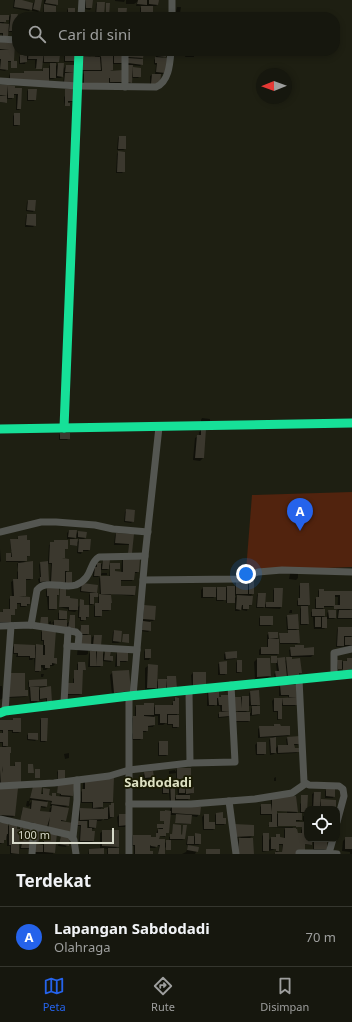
<!DOCTYPE html>
<html lang="id">
<style>
body{margin:0;font-family:"Noto Sans",sans-serif;background:#1f2017;color:#f1f3f6}
.controls{position:absolute;right:12px;bottom:12px;display:grid;overflow:hidden;border-radius:8px;box-shadow:0 2px 6px #0003}
.controls button{width:36px;height:36px;display:grid;place-items:center;padding:0;border:0;border-bottom:1px solid #35362e;background:#16170e;color:#f1f3f6;font:20px sans-serif}
.compass{position:absolute;left:256px;top:68px;width:36px;height:36px;border-radius:50%;background:#16170e;box-shadow:0 2px 6px #0003;rotate:269deg}
.scale{position:absolute;left:12px;bottom:10px;width:102px;box-sizing:border-box;padding-left:4px;border:2px solid #d8dacb;border-top:0;font-size:11px;line-height:14px;white-space:nowrap;color:#d8dacb;-webkit-text-stroke:3px #1a1b04;paint-order:stroke}
.you{position:absolute;left:246px;top:574px;width:14px;height:14px;margin:-10px;border:3px solid #fff;border-radius:50%;background:#1a73e8;box-shadow:0 0 0 6px #1a73e833}
.badge{display:grid;place-items:center;width:26px;height:26px;border-radius:50%;background:#2563eb;color:#fff;font-size:13px;font-weight:700}
.pin{position:absolute;translate:-50% -33px;filter:drop-shadow(0 1px 2px #0008)}
.pin::after{content:'';position:absolute;top:21px;width:14px;height:12px;background:inherit;clip-path:polygon(0 0,100% 0,50% 100%)}
.list{margin:0;padding:0;list-style:none}
h2{display:flex;justify-content:space-between;align-items:center;height:52px;margin:0;padding:0 16px;font-size:17px}
h2 small{font-size:13px;font-weight:400;color:#9e9f9e}
.list li{display:grid;grid-template-columns:26px 1fr auto;gap:12px;align-items:center;box-sizing:border-box;height:60px;padding:0 16px;border-top:1px solid #35362e}
.list b{display:block;font-size:15px;white-space:nowrap}
.list p{margin:0;font-size:13px;white-space:nowrap;color:#9e9f9e}
.list em{font-size:13px;font-style:normal;color:#9e9f9e}
.icon{flex:none;width:22px;height:22px;fill:none;stroke:currentColor;stroke-width:2;stroke-linecap:round;stroke-linejoin:round}
.map{position:relative;flex:none;width:352px;height:854px;overflow:hidden}
.search{position:absolute;background:#16170e;box-shadow:0 2px 6px #0003;left:12px;right:12px;top:12px;height:44px;display:flex;align-items:center;gap:10px;box-sizing:border-box;padding:0 14px;border-radius:16px;color:#9e9f9e;font-size:15px}
.sheet{height:112px;background:#16170e}
nav{display:flex;justify-content:space-around;align-items:center;box-sizing:border-box;height:56px;border-top:1px solid #35362e;background:#16170e;font-size:11px;color:#9e9f9e}
nav a{display:grid;justify-items:center;gap:2px}
nav .on{color:#2563eb}
.map>svg:first-child{display:block}
.green{fill:#51230e}
.shadow{fill:#0007;fill-rule:evenodd}
.building{fill:#3b382e;fill-rule:evenodd}
.lines{fill:none;stroke-linecap:round;stroke-linejoin:round}
.street{stroke:#545651;stroke-width:7}
.fast{stroke:#16e098;stroke-width:9}
.labels{text-anchor:middle;dominant-baseline:central;stroke-width:3.5;stroke-linejoin:round;paint-order:stroke}
.quarter-label{font-size:13px;font-weight:bold;fill:#dde0c2;stroke:#1a1b04}
</style>
<div class="map">
<svg width="352" height="854" viewBox="0 0 352 854">
<rect width="100%" height="100%" fill="#1e1f12"/>
<path class="green" d="M352,492V567L246,571L252,495Z"/>
<g class="shadow">
<path d="M14,0H21V2L33,4L35,0L40,10L38,12L32,11V7L29,11L13,8Z"/>
<path d="M44,0H57L55,13L53,15L43,14Z"/>
<path d="M86,0H92L91,8L90,10L85,9V2Z"/>
<path d="M115,0H125L124,2L115,1Z"/>
<path d="M126,0H158L157,5L156,6H152V13L151,14H140V8L142,6H136L137,2L134,4H126Z"/>
<path d="M97,3L103,17H95L96,4Z"/>
<path d="M177,7H181L180,13L176,12Z"/>
<path d="M68,9L74,16L73,17H67V10Z"/>
<path d="M11,15H17L15,27H17V39L12,32H8L2,37V34H0V16L8,18ZM9,18V25L3,24L5,21Z"/>
<path d="M197,15H202L201,17H196Z"/>
<path d="M207,15H212V17H206Z"/>
<path d="M0,43L14,44L13,60L16,68H11V62H7V69L5,71L0,70Z"/>
<path d="M28,51H52V56L58,62L55,63V67L58,64L62,70L66,66H73L74,83L63,84L64,75L61,78H55L53,79L9,81V76L10,74H23L24,72H42L43,69H49V66L52,63H42L41,68H35V60H26L25,64H19V57L20,56H27Z"/>
<path d="M84,51H102V55L99,57H112V51H123V63L121,64H112V72L122,82L121,83L83,86V74L86,71H79L84,57ZM95,53V58L90,57Z"/>
<path d="M133,51H148L146,52L138,53V54H143L142,58L141,60L142,64L140,66L132,65V71L134,68L140,76L138,78H131V82L130,84H125L127,55L133,54Z"/>
<path d="M158,51L168,54L165,55L162,59L164,73L163,74H160L159,84L150,85V76L152,75H155L156,65L154,64V60L156,58V53Z"/>
<path d="M65,53L74,61L72,62H64V54Z"/>
<path d="M186,54H194V57H185Z"/>
<path d="M1,86H14V89H21L20,109L19,110H16V95H13L12,99H6L5,103L0,102Z"/>
<path d="M28,90L35,99L34,101H27V91Z"/>
<path d="M67,94L74,100L72,102H67L68,106H65L64,102V97Z"/>
<path d="M15,114L19,125L17,126H13V116Z"/>
<path d="M119,137L125,149L123,150H117L118,138Z"/>
<path d="M118,152L124,171L122,173H116L117,154Z"/>
<path d="M28,201L34,210L33,212L26,211L27,202Z"/>
<path d="M27,215L35,225L33,227H25L26,216Z"/>
<path d="M202,418L210,419V423L201,425V420Z"/>
<path d="M202,430L203,458L200,461L193,460L195,438L199,436V432Z"/>
<path d="M60,434L69,438L67,440H59V435Z"/>
<path d="M127,510L133,521L131,523L124,522L125,512Z"/>
<path d="M69,531L75,535L78,532L86,537L83,540L89,550L88,551H82L81,554L77,553L78,543L76,546L70,545V539H67V533ZM77,536L76,540L77,538L81,539L76,543L73,540Z"/>
<path d="M116,534L133,535V544L128,553L129,545H114L115,535Z"/>
<path d="M18,537L29,556L26,557V561L24,562L32,578L30,580H25V595L23,598L29,604L25,607H20V604H16L14,614L10,616V621L8,623H0V613H2L3,610H9V599L12,597L11,582L14,580H17V572L20,569H18L17,564L19,562H6V555L10,554L13,551H11L10,540H17Z"/>
<path d="M55,541L67,548L64,550V560L68,570L66,573H71V583H50L51,564H47L48,581L47,582L39,583L38,579L40,578L39,565L40,563L48,562L49,545Z"/>
<path d="M0,549L1,561L0,562Z"/>
<path d="M123,559L138,571L137,573H134L133,579L132,581H120V587L134,595L133,596L111,594L110,610L108,611H101V616L100,617H94V606L98,604V597L100,595L99,579L100,577H109L110,567L107,570H100V575L102,573H107V575H101V574L98,577H93V569L97,564H102L103,560L108,566L111,564L119,569H114L113,572L121,573L122,560Z"/>
<path d="M291,573H298V578L296,580L289,579L290,574Z"/>
<path d="M249,582L253,593L250,597L252,605L248,606L247,611L242,610V608L239,611H235V603H226V598L223,601H216V596L213,598H201V590L203,588H215V591L217,588L235,587L237,583H247ZM238,595L235,598H232L234,596Z"/>
<path d="M82,584L97,586V596L93,598V604L92,605H89V595L91,593L80,592V586Z"/>
<path d="M301,584H308V624L307,625H300V609L302,606H297V601L299,599V586Z"/>
<path d="M47,589L58,595L56,597V609L54,610H48L47,597H46V591Z"/>
<path d="M60,589L77,608L80,605V601L83,604L88,617L83,621H80V618H78V609L75,612L68,611V609L59,607Z"/>
<path d="M275,589H282L281,607L280,609L265,608V606L263,608H256L257,595L258,594L264,605L267,603H273V590Z"/>
<path d="M319,590L323,592H351V609L348,611H352V619H337L338,597H334V606L332,607H323L324,618H327V613L329,611L335,618L334,619H326V627L324,629H314L313,617H311V612L315,610V599L318,598V591Z"/>
<path d="M143,608L154,620L153,621H150V630L148,632L141,631V624L145,621H142Z"/>
<path d="M290,610H292V613H289Z"/>
<path d="M60,612L66,618L64,621L66,624L69,622V618L70,616L74,628L55,629L51,656L56,663L53,666H50L46,670H43V668L40,667L39,672H35L34,658L32,660H29V657H16L17,654H13V647L15,645L34,648L37,645L43,646V641H41V632L43,631H53V623L51,625H49V622L51,621V624L54,621H58V613Z"/>
<path d="M288,616L298,628L295,631L298,643L297,644H280L279,635L287,634L289,630H287L286,617Z"/>
<path d="M261,617L272,625L270,626H259V618Z"/>
<path d="M81,626L88,634L86,636L88,649V654L86,655H77L80,627Z"/>
<path d="M338,628L352,635L350,638H352V646L336,647L337,630Z"/>
<path d="M114,631L120,642L118,643H112L113,632Z"/>
<path d="M269,633H277L278,654L277,655H259V650L261,648H267V635Z"/>
<path d="M94,636L98,647H91L92,637Z"/>
<path d="M296,646L303,649L313,655L311,657H291L300,673L298,675L275,679L274,674L277,672L276,663H271V658L276,661L278,659L285,661L290,658L289,650Z"/>
<path d="M145,650L150,658L149,660H144V652Z"/>
<path d="M90,652H102V655L105,652L112,660L111,662L102,661V665L100,667H88L89,654Z"/>
<path d="M117,653L127,661L126,662H119V666L115,667L116,655Z"/>
<path d="M226,653L236,657L235,659L224,660V654Z"/>
<path d="M257,659H269L270,676L267,679H255L254,662Z"/>
<path d="M347,659H352V670L343,671V669H338L337,661L346,662Z"/>
<path d="M237,661L241,672L239,673H236V663Z"/>
<path d="M79,663L85,669L82,671L81,694L79,695H66L73,684V679L76,676H74V672L77,671V664Z"/>
<path d="M220,663L226,673L225,675H218V664Z"/>
<path d="M148,666L156,682L159,680L166,679L168,677L176,689L157,691V687L154,690H145V668Z"/>
<path d="M113,672L130,691L127,693L112,695L110,675Z"/>
<path d="M193,673H205L192,688L191,675Z"/>
<path d="M41,674H44L43,677H41Z"/>
<path d="M29,681L46,686L45,687H38V692L40,689L51,701L46,703V699L38,700L37,702L30,703L28,683Z"/>
<path d="M0,686H2L3,698L0,700Z"/>
<path d="M281,686H295L296,704L295,706H281V719L277,720V712H273L272,701L274,699L288,698V696H279V687Z"/>
<path d="M24,689L27,696L25,697L7,698Z"/>
<path d="M218,691V698L222,696H229V716L228,717L218,718V714L221,713L220,706H217V703L214,706H207V692Z"/>
<path d="M251,692L258,704L256,707L259,714L258,715L249,716V721L248,722H235V715L238,711H234L240,699L242,697H249V693ZM248,706H253L251,709V713H245L248,710Z"/>
<path d="M175,698L178,713L176,716L178,726L177,728H172V725H167V722L163,725H158V716H154V725L153,727H147V730L146,732H142V738L140,740H132V734L135,731H133L132,718L135,717V707L136,706L153,704V708L156,706H171Z"/>
<path d="M20,719V732L18,733H12V731H7V746L4,748L9,754L8,767H14L15,763L17,789L14,816L13,817H0V748H2V743H0V734H2V731H0V721Z"/>
<path d="M41,719L46,741L45,742H40V720Z"/>
<path d="M274,725L289,735L288,736L275,737V749L278,746H287L286,739L288,738L299,743L297,745H293L294,749L298,752L296,753L277,754V751L274,754L270,755L269,740L272,737L258,738V729L260,727H273Z"/>
<path d="M29,734L37,739L35,741L27,740V735Z"/>
<path d="M159,742L167,755L166,756H158V743Z"/>
<path d="M257,743L265,753L264,755H256L255,745Z"/>
<path d="M69,753V758L65,759L64,754Z"/>
<path d="M177,769L190,778L188,780H176V773L169,774V771L175,770V772Z"/>
<path d="M58,771L64,781L73,785L72,796L69,797L68,805L65,808V820L47,830L48,825L45,828L20,822L22,810L24,808L30,810V805L28,807L26,806L27,801H29L33,787L39,793L42,794L44,789L48,796L51,797L53,794L55,797L59,798L60,794L57,793L58,784L57,772ZM30,800H33L29,804ZM47,801L51,802L50,806H53L50,808L49,813L39,812L40,807L45,808L47,806Z"/>
<path d="M145,773L152,777L151,779L144,780L143,775Z"/>
<path d="M276,777V781H274V778Z"/>
<path d="M85,782L112,801L111,803H102V807L100,810L108,808L112,804L113,817L107,820H104V818L101,821H96L95,827L94,829H91L93,841L92,842H79L80,826H74L79,822V811L81,809L92,810V803H81V792L83,790V783ZM86,821H88V829H86Z"/>
<path d="M171,782L174,798L178,796L177,784L179,783H189L190,788L193,793L189,795V798L188,800H174L170,803L169,792L167,794H162V786L163,785L169,784Z"/>
<path d="M327,789L334,796L333,798H325V791Z"/>
<path d="M314,793L319,803L322,800L335,807L333,809H312V794Z"/>
<path d="M301,796L306,812L305,813H301V819L299,821H295L297,823H304L307,821H303V816H307V839H328L326,841V848L324,850H313V840H311V845L304,844L295,854H274L276,853V847L273,850L262,852V836L264,834L268,841L271,838H275L276,835L279,838L284,839V830L286,828H268L293,827L292,829H296L297,834H301V830L304,827L296,824L294,826H268L271,823V815H260V807L262,805H271V799L295,797L297,814H300V804L303,801H301ZM276,810L287,811V814H276ZM278,845H282V853H276L278,851Z"/>
<path d="M173,806L199,814L197,817L191,816L190,824L175,823L176,815H170L168,832L165,834V837L159,836L158,840L164,844L167,841H169V837L172,835L173,826L182,836L183,826L184,839L182,840H170V850H166V847L162,851L164,854H158L159,846H157L155,848H149V852L152,854H134V846H132V837L133,836L156,838L157,831L164,823V821H160V813L170,812V809Z"/>
<path d="M216,814L225,823L224,825H214V829L213,830H203L202,817L204,815L208,823H215V815Z"/>
<path d="M119,815L127,825L125,827H118L117,817Z"/>
<path d="M0,824L7,826H16V830L20,828L42,836L44,834L54,852L53,854H33L29,849H20L21,843H18V853L10,854V846H7V837L1,844H0ZM43,837V846L37,845L38,840H40Z"/>
<path d="M233,827L253,835L249,839L253,854L238,846V840L241,837L233,838Z"/>
<path d="M103,831L118,846L115,849L118,854H107V850L108,849L103,848V854H88L89,850H100V833Z"/>
<path d="M196,834L200,844L198,845H190L189,846L198,848L195,854H196H182L186,852L189,845H186L187,838L188,837H194Z"/>
<path d="M61,837L69,838L66,847L58,846Z"/>
<path d="M346,838H352V854H350V852L342,851L343,841Z"/>
</g>
<g class="building">
<path d="M15,0H22L33,3L32,10L14,7Z"/>
<path d="M35,0H42L40,11L33,9Z"/>
<path d="M46,0H58V5L45,3Z"/>
<path d="M86,0H93L92,8H86Z"/>
<path d="M138,0H147V5L137,4Z"/>
<path d="M149,0H159L158,5L149,4Z"/>
<path d="M97,2H105L104,17H96Z"/>
<path d="M106,3H110L109,16H106Z"/>
<path d="M44,4L56,6V14L44,12Z"/>
<rect x="141" y="6" width="12" height="7"/>
<rect x="68" y="8" width="7" height="8"/>
<path d="M118,8H127L126,17H118Z"/>
<path d="M11,14H18L16,21L17,39L12,38V31H9Z"/>
<path d="M0,15H9V20H6V22H0Z"/>
<path d="M0,23L9,24L8,37L3,36V33H0Z"/>
<path d="M0,42L15,43L14,61H17V68H11V61H8V70L0,69L1,59H0V50H9L0,49Z"/>
<path d="M29,51H36L37,55V51H44L42,69H36L37,59H28Z"/>
<path d="M44,51H53V55H60L59,62H44Z"/>
<rect x="114" y="51" width="10" height="12"/>
<path d="M157,51H169V54H166V57L157,56Z"/>
<rect x="65" y="52" width="10" height="9"/>
<path d="M128,52L144,53L143,58L128,57Z"/>
<path d="M20,55H27V62L20,63Z"/>
<path d="M80,56L100,57L101,70H80Z"/>
<path d="M101,56H113V70L110,71L123,70V82H110V78H109V85H84V71H102Z"/>
<path d="M155,57L169,58L165,73L156,72L157,63H155Z"/>
<path d="M128,58L143,59V65L128,63Z"/>
<rect x="50" y="63" width="6" height="15"/>
<path d="M58,63H64L63,77L57,76Z"/>
<path d="M66,65H74V73L65,72Z"/>
<path d="M126,65H133L132,83L126,82Z"/>
<path d="M133,67L141,68V77H133Z"/>
<path d="M43,68H49V82L10,80V73H24V71H43Z"/>
<path d="M65,73H75V84L64,83Z"/>
<path d="M152,74H161L160,85L151,84Z"/>
<path d="M0,85H8L7,96L0,95Z"/>
<path d="M8,85L15,86V88H22L21,109H17L18,94H14V98H8Z"/>
<path d="M28,89H37L36,100H28Z"/>
<path d="M65,89H74L75,101H68V103H70V106H65Z"/>
<path d="M0,96H7V103L0,102Z"/>
<rect x="14" y="113" width="6" height="12"/>
<path d="M119,136H126V149H118Z"/>
<path d="M118,151L125,152V172H117Z"/>
<path d="M28,200H36L35,211L27,210Z"/>
<path d="M27,214H36V226L26,225Z"/>
<path d="M201,429H206L204,458H195L197,435H201Z"/>
<rect x="60" y="433" width="10" height="6"/>
<path d="M126,509L135,510L134,522L125,521Z"/>
<path d="M69,530H77L76,538L68,537Z"/>
<path d="M78,531L87,532L86,538L78,537Z"/>
<path d="M116,533L134,534L132,553H128L129,544L115,543Z"/>
<path d="M27,535V540H30V556H27V561H6V553H11V557H12L10,539H18V536Z"/>
<path d="M70,539H78L77,546L70,545Z"/>
<path d="M79,539H91L90,550H83V552H78Z"/>
<path d="M54,540H68V549H65V558H62L69,559V571H65V583L51,582L52,563H49L50,542H54Z"/>
<path d="M123,558L140,559L139,572H135L134,580H121V586H136L135,595L101,594L100,576H110V563H120V569H115V571L123,572Z"/>
<path d="M103,559H110L109,569H102Z"/>
<path d="M33,561V579H26V596H19L30,597V604H27V606H21V603H17V609H15V615H11V622H0V612H3V609H10V596H14L13,579H18V563Z"/>
<path d="M48,561L49,581L40,582V577H41L40,562Z"/>
<path d="M97,563H101V576H94L95,567H97Z"/>
<rect x="66" y="572" width="6" height="11"/>
<rect x="249" y="581" width="5" height="13"/>
<rect x="236" y="582" width="12" height="12"/>
<path d="M82,583L98,585L97,593L81,591Z"/>
<path d="M300,583H309L310,605H298V598H300Z"/>
<rect x="227" y="586" width="8" height="17"/>
<rect x="203" y="587" width="13" height="10"/>
<rect x="217" y="587" width="9" height="13"/>
<path d="M47,588H59V595H57V609H49V596H47Z"/>
<path d="M60,588H66V596H70V598L78,599V610H69V607H59Z"/>
<path d="M274,588H283L282,607H266V602H274Z"/>
<path d="M319,589H324V591H352V609H334V606H324V608H316V597H319ZM335,595H340V605H335Z"/>
<path d="M90,593H98V597H94V604H90Z"/>
<path d="M258,593H266L265,607H257Z"/>
<path d="M99,594L111,595L112,603H99Z"/>
<path d="M237,595L253,596L252,605H249V609H243V605H242L241,610L236,609Z"/>
<path d="M80,599L84,600V605H89V617H86V620H81V617H79Z"/>
<path d="M95,603H111V610H102V616H95Z"/>
<path d="M144,605L156,606L155,620L143,619Z"/>
<path d="M301,606H308L309,624H301Z"/>
<rect x="312" y="609" width="13" height="7"/>
<path d="M59,610L67,611V619H59Z"/>
<path d="M328,610H336V618H329Z"/>
<path d="M339,610H352V618H338Z"/>
<path d="M298,614L299,629H288L287,615Z"/>
<path d="M70,615H75V629H68Z"/>
<rect x="260" y="616" width="13" height="9"/>
<path d="M41,617H48V625L40,624Z"/>
<rect x="315" y="617" width="6" height="10"/>
<rect x="322" y="617" width="5" height="11"/>
<rect x="54" y="620" width="13" height="8"/>
<path d="M143,621L151,622V631L142,630Z"/>
<path d="M81,625H89V634H80Z"/>
<path d="M338,627H352V636H344V646H337Z"/>
<path d="M42,630H56L54,658H57V664L52,663V665H50V668H45V665H41V671H35L36,644L43,645V655H45V645H44V640H42Z"/>
<path d="M114,630L122,631L121,642L113,641Z"/>
<path d="M288,630H299L300,643H280L279,633H288Z"/>
<path d="M268,632H278V638L269,639Z"/>
<path d="M123,634H129V643L122,642Z"/>
<path d="M81,635H91V646L81,645Z"/>
<path d="M94,635H102L101,646H93Z"/>
<rect x="345" y="637" width="7" height="8"/>
<path d="M268,639H279V654H261V647H268Z"/>
<path d="M14,644L35,645V658H30V656H18V653H14Z"/>
<path d="M295,645H304V648L314,647V655L291,656L290,647H295Z"/>
<rect x="145" y="649" width="6" height="9"/>
<rect x="90" y="651" width="6" height="15"/>
<path d="M97,651H103V666H96Z"/>
<path d="M105,651H111L110,656H113V661L104,660Z"/>
<path d="M237,651V658L226,659L225,652Z"/>
<path d="M117,652H128V661H120V666H117Z"/>
<rect x="271" y="656" width="6" height="7"/>
<path d="M285,657L287,677L276,678L275,671H279L277,658Z"/>
<path d="M286,657H292V659L300,658L302,673H299V677L288,678Z"/>
<path d="M257,658H270L271,676L257,677Z"/>
<path d="M347,658H352V669L343,671V661H347Z"/>
<rect x="237" y="660" width="5" height="12"/>
<path d="M337,660H342V669H338Z"/>
<path d="M227,661V674H220L219,662Z"/>
<path d="M78,662H85L86,670H78Z"/>
<path d="M148,664L158,665L157,688H147Z"/>
<path d="M74,670H83L82,694H67V683H74Z"/>
<path d="M129,670L131,691L114,693L112,671Z"/>
<path d="M193,672H206V686L193,687Z"/>
<path d="M10,673H25V690H28V696L8,697Z"/>
<path d="M167,676H176L177,689H167Z"/>
<path d="M47,679V686L29,687V680Z"/>
<path d="M158,679H167L166,690H158Z"/>
<path d="M280,685H296L297,697H289V695H281Z"/>
<path d="M51,686L52,702H47V698L40,699V688Z"/>
<path d="M30,687H39V701H31Z"/>
<path d="M208,690H219V697H221V695H230V711H222V705H219L218,698H217V705H209Z"/>
<path d="M259,690L260,705H251L250,691Z"/>
<path d="M242,696H249V711H234L233,697H241L242,708Z"/>
<path d="M175,697L179,698V714H167V723H160V714H155V705H173V701H175Z"/>
<path d="M297,697V705H283L282,698Z"/>
<path d="M274,698H282V719H278V711H274Z"/>
<path d="M144,703H154V715H144V716L155,717V725L148,726V731H143V739H133V716H136V705H144Z"/>
<path d="M252,706H260V714L252,715Z"/>
<path d="M230,711V716L219,717V712Z"/>
<rect x="236" y="712" width="14" height="9"/>
<path d="M168,715H179V727H173V724H168Z"/>
<path d="M13,718H21V732H13V730H8V746H3V742H0V733H3V730H0V720H13Z"/>
<path d="M41,718H48L47,741H41Z"/>
<path d="M274,724H280L281,726H290V735L260,737L259,726H274Z"/>
<path d="M28,733H38V740L28,739Z"/>
<path d="M300,736V744H294L295,748H299V752L278,753V745H288L287,737Z"/>
<path d="M276,737V753H271L270,738Z"/>
<rect x="159" y="741" width="9" height="14"/>
<rect x="257" y="742" width="9" height="12"/>
<path d="M0,747H11V753H10V766H15V762H21V782H14V785H10V776V786H1L0,770H2V773L3,766L2,770H0Z"/>
<path d="M28,764H33L34,773H28Z"/>
<rect x="177" y="768" width="14" height="11"/>
<rect x="35" y="769" width="5" height="9"/>
<rect x="58" y="770" width="7" height="11"/>
<path d="M153,771L154,777L145,778L144,772Z"/>
<path d="M114,777L113,802H82V789H85V781Z"/>
<path d="M170,781H175V802H171Z"/>
<path d="M179,782H190L191,787H194V793L186,794V785L185,793H179Z"/>
<path d="M58,783L75,784L73,796L61,795V794L57,793Z"/>
<path d="M169,783V793H163V784Z"/>
<path d="M33,786L42,787L41,794H43V788L50,789L49,795L52,796V793H56V796L70,797L69,806L51,804L52,801L30,798Z"/>
<path d="M0,787L18,788L15,816L0,815Z"/>
<path d="M326,788H335V797L326,796Z"/>
<path d="M314,792H321L320,809H313Z"/>
<rect x="176" y="795" width="14" height="4"/>
<path d="M301,795H308L307,812H301Z"/>
<path d="M296,796L298,812L277,811V827H269V822H272V814H261V804H271L272,812V797Z"/>
<path d="M321,799L336,800V808L321,807Z"/>
<path d="M32,800L48,802L47,807L41,806L40,811L51,812L52,805L69,808L66,821L61,820V821L73,823L71,833L48,829L50,817L47,827L34,824V823L20,821L23,807L31,809Z"/>
<path d="M93,802H103V807L93,808Z"/>
<path d="M111,803H114V817H110L109,805H111Z"/>
<path d="M172,805L201,807L200,815L172,813Z"/>
<path d="M108,807V819L80,820V808L104,809V808Z"/>
<path d="M165,810L171,811L169,833H166V836H160L159,839H165V854H158L160,845H158L157,847L151,846L150,845V851H153V854H135V845H133V835H151V837H156V833H158V829H163V828H157V824H164V821H160V811H165V820Z"/>
<path d="M223,812V818H226V824H216V813Z"/>
<path d="M278,813H302V820H290H296V826H278Z"/>
<path d="M119,814H127L128,825L119,826Z"/>
<path d="M176,814L192,815L191,824L175,823Z"/>
<path d="M204,814H209V822H215V829H204Z"/>
<path d="M89,820H97L96,828L89,827Z"/>
<path d="M75,821H87V828H92V831H95L94,841H80L81,825H75Z"/>
<path d="M296,822H304V827H306L307,829V839H312V845L305,844V852L296,851V854H275V852H282L283,844H279V851H276V849H271V837H276V834H280V837L285,838V828H296V829H297L298,833H302V827H296Z"/>
<path d="M0,823H8V834H7L6,840H4V843H0Z"/>
<path d="M173,824L181,825V834L182,835L183,825H187L185,839H170V834H172Z"/>
<path d="M234,824L254,825V836L234,837Z"/>
<path d="M9,825H17V829H20V827L33,828L32,848H21L22,842H19V854L11,853V845H9Z"/>
<path d="M102,830H119V847L102,846Z"/>
<path d="M34,831H43L42,839H39L38,844L43,845V852H33Z"/>
<path d="M44,833H57L55,853L44,852V841H49H43Z"/>
<path d="M195,833L201,834V844H195Z"/>
<rect x="263" y="833" width="6" height="18"/>
<path d="M61,836L70,838L69,846L59,844Z"/>
<path d="M188,836H194V844H187Z"/>
<rect x="345" y="837" width="7" height="12"/>
<path d="M239,838H253L254,854H238Z"/>
<path d="M314,839L327,840V849H314Z"/>
<rect x="166" y="840" width="5" height="10"/>
<path d="M188,845L199,847L198,852L187,850Z"/>
<path d="M104,848V854H89V849Z"/>
<rect x="108" y="848" width="11" height="6"/>
<rect x="206" y="849" width="14" height="5"/>
</g>
<g class="lines">
<g class="street">
<path d="M172,0V17"/>
<path d="M81,17L82,0"/>
<path d="M0,39L17,40"/>
<path d="M0,81L78,86L156,87C169,82 170,63 171,51"/>
<path d="M125,87V51"/>
<path d="M0,532L41,522H56L95,525L113,529L148,532"/>
<path d="M143,580L238,579L258,572L282,570L352,572"/>
<path d="M31,625L37,590C46,579 64,589 76,585C94,577 88,563 99,557L145,556"/>
<path d="M0,626L31,625L76,632L79,635L78,646"/>
<path d="M67,646L137,650"/>
<path d="M334,675V653L352,649"/>
<path d="M299,679L304,782L309,785L339,786L343,789L344,796L337,822"/>
<path d="M189,691L190,763"/>
<path d="M129,696V854"/>
<path d="M133,696L145,556L159,427"/>
<path d="M64,703L68,630"/>
<path d="M5,711L11,626"/>
<path d="M0,786L54,783L109,776L129,770L190,763L235,762L231,685"/>
<path d="M229,801L236,854"/>
<path d="M129,804H191L255,799L292,793L305,784"/>
<path d="M0,819L70,835L74,840L76,854"/>
<path d="M73,837L77,800V780"/>
<path d="M333,839L329,853L337,854"/>
<path d="M299,853H329V854"/>
<path d="M32,854L34,827"/>
</g>
<g class="fast">
<path d="M64,428L79,51"/>
<path d="M0,429L352,423"/>
<path d="M0,713L5,711L129,696L352,674"/>
</g>
</g>
<g class="labels">
<g class="quarter-label">
<text x="158" y="782">Sabdodadi</text>
</g>
</g>
</svg>
<div class="controls">
<button><svg class="icon" aria-label="locate" viewBox="0 0 24 24"><circle cx="12" cy="12" r="6"/><path d="M12 2v4M12 18v4M2 12h4M18 12h4"/></svg></button>
</div>
<svg class="compass" viewBox="-18 -18 36 36"><path d="M0-13l5 13h-10z" fill="#e53935"/><path d="M0 13l5-13h-10z" fill="#9e9f9e"/></svg>
<div class="scale">100 m</div>
<div class="you"></div>
<div class="pin badge" style="left:300px;top:531px">A</div>
<div class="search"><svg class="icon" aria-label="search" viewBox="0 0 24 24"><circle cx="10" cy="10" r="6"/><path d="M15 15l6 6"/></svg>Cari di sini</div>
</div>
<section class="sheet">
<h2>Terdekat<small></small></h2>
<ul class="list">
<li><span class="badge">A</span><div><b>Lapangan Sabdodadi</b><p>Olahraga</p></div><em>70 m</em></li>
</ul>
</section>
<nav>
<a class="on"><svg class="icon" aria-label="map" viewBox="0 0 24 24"><path d="M3 6l6-2 6 2 6-2v14l-6 2-6-2-6 2zM9 4v14M15 6v14"/></svg>Peta</a>
<a><svg class="icon" aria-label="directions" viewBox="0 0 24 24"><path d="M12 3l9 9-9 9-9-9zM9 14v-3h6M13 9l2 2-2 2"/></svg>Rute</a>
<a><svg class="icon" aria-label="saved" viewBox="0 0 24 24"><path d="M7 4h10v16l-5-4-5 4z"/></svg>Disimpan</a>
</nav>
